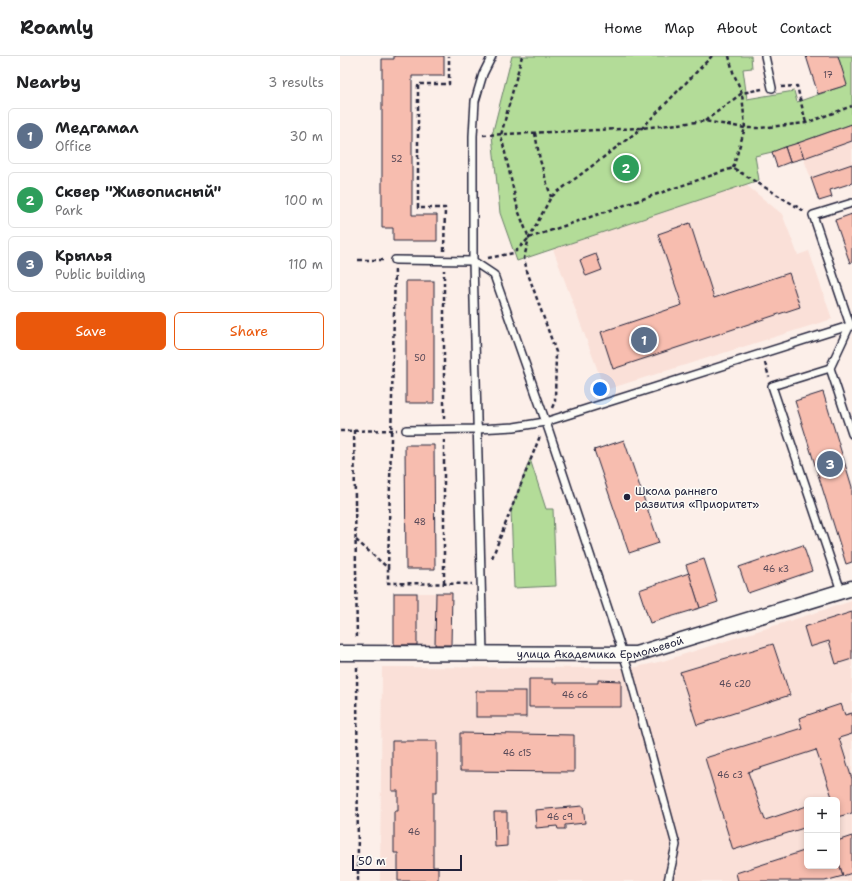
<!DOCTYPE html>
<meta charset="utf-8">
<style>
body{margin:0;font-family:"Shantell Sans",sans-serif;background:#f6f6f6;color:#202124}
.controls{position:absolute;right:12px;bottom:12px;display:grid;overflow:hidden;border-radius:6px;box-shadow:0 2px 6px #0003}
.controls button{width:36px;height:36px;display:grid;place-items:center;padding:0;border:0;border-bottom:1px solid #e0e0e0;background:#fff;color:#202124;font:20px sans-serif}
.scale{position:absolute;left:12px;bottom:10px;width:110px;box-sizing:border-box;padding-left:4px;border:2px solid #22223b;border-top:0;font-size:11px;line-height:14px;white-space:nowrap;color:#22223b;-webkit-text-stroke:3px #fdfcf7;paint-order:stroke}
.you{position:absolute;left:260px;top:333px;width:14px;height:14px;margin:-10px;border:3px solid #fff;border-radius:50%;background:#1a73e8;box-shadow:0 0 0 6px #1a73e833}
.badge{display:grid;place-items:center;width:26px;height:26px;border-radius:50%;background:#ea580c;color:#fff;font-size:13px;font-weight:700}
.pin{position:absolute;translate:-50% -50%;border:2px solid #fff;box-shadow:0 1px 4px #0006}
.list{margin:0;padding:0;list-style:none}
h2{display:flex;justify-content:space-between;align-items:center;height:52px;margin:0;padding:0 16px;font-size:17px}
h2 small{font-size:13px;font-weight:400;color:#757577}
.list li{display:grid;grid-template-columns:26px 1fr auto;gap:12px;align-items:center;box-sizing:border-box;height:56px;margin:0 8px 8px;padding:0 8px;border:1px solid #e0e0e0;border-radius:6px}
.list b{display:block;font-size:15px;white-space:nowrap}
.list p{margin:0;font-size:13px;white-space:nowrap;color:#757577}
.list em{font-size:13px;font-style:normal;color:#757577}
.actions{display:flex;gap:8px;padding:12px 16px}
.actions a{flex:1;padding:9px 0;border:1px solid #ea580c;border-radius:6px;text-align:center;font-size:14px;color:#ea580c}
.actions .main{background:#ea580c;color:#fff}
.map{position:relative;flex:none;width:512px;height:825px;overflow:hidden}
header{display:flex;align-items:center;gap:24px;box-sizing:border-box;height:56px;padding:0 20px;background:#fff;border-bottom:1px solid #e0e0e0}
header strong{font-size:19px}
nav{display:flex;gap:22px;margin-inline-start:auto;font-size:14px}
main{display:flex}
aside{flex:1;background:#fff}
.map>svg:first-child{display:block}
.built{fill:#fae0d8;fill-rule:evenodd}
.green{fill:#b3dc98;stroke:#6a7f6a}
.building{fill:#f7bdaf;stroke:#22223b}
.lines{fill:none;stroke-linecap:round;stroke-linejoin:round}
.lane-casing{stroke:#22223b;stroke-width:10}
.street-casing{stroke:#22223b;stroke-width:17}
.path{stroke:#22223b;stroke-width:2.5;stroke-dasharray:4 3;stroke-linecap:butt}
.lane{stroke:#fdfcf7;stroke-width:7}
.street{stroke:#fdfcf7;stroke-width:14}
.poi-dot{fill:#22223b;stroke:#fdfcf7;stroke-width:1.5}
.labels{text-anchor:middle;dominant-baseline:central;stroke-width:3;stroke-linejoin:round;paint-order:stroke}
.number-label{font-size:9px;fill:#574958}
.poi-label{font-size:11px;fill:#22223b;stroke:#fdfcf7;text-anchor:start}
.street-label{font-size:11px;fill:#22223b;stroke:#fdfcf7}
</style>
<header>
<strong>Roamly</strong>
<nav><a>Home</a><a>Map</a><a>About</a><a>Contact</a></nav>
</header>
<main>
<aside>
<h2>Nearby<small>3 results</small></h2>
<ul class="list">
<li><span class="badge" style="background:#5c6f8a">1</span><div><b>Медгамал</b><p>Office</p></div><em>30 m</em></li>
<li><span class="badge" style="background:#2e9e5b">2</span><div><b>Сквер &quot;Живописный&quot;</b><p>Park</p></div><em>100 m</em></li>
<li><span class="badge" style="background:#5c6f8a">3</span><div><b>Крылья</b><p>Public building</p></div><em>110 m</em></li>
</ul>
<div class="actions"><a class="main">Save</a><a>Share</a></div>
</aside>
<div class="map">
<svg width="512" height="825" viewBox="0 0 512 825">
<rect width="100%" height="100%" fill="#fcefe9"/>
<filter id="ink" filterUnits="userSpaceOnUse"><feTurbulence type="fractalNoise" baseFrequency=".025" numOctaves="2"/><feDisplacementMap in="SourceGraphic" scale="8" xChannelSelector="R" yChannelSelector="G"/><feConvolveMatrix kernelMatrix="1 2 1 2 8 2 1 2 1" color-interpolation-filters="sRGB"/></filter>
<g filter="url(#ink)">
<g class="built">
<path d="M512,68V127L490,134L492,141L479,145L458,87Z"/>
<path d="M405,128L442,158L458,199L469,195L492,263L265,334L213,193Z"/>
<path d="M54,537H112L111,589H54Z"/>
<path d="M512,545V825H40L42,611L281,612L288,613L323,605ZM467,744H497V810H467Z"/>
</g>
<g class="green">
<path d="M172,0H411L412,12L403,13L407,43L454,35L457,46L506,29L498,0H512V68L432,96L415,100L419,124L177,205L160,157L152,79Z"/>
<path d="M190,403L206,453H213L216,530L174,532L171,454Z"/>
</g>
<g class="building">
<path d="M54,0H104V20H72V159H97V185H53V172H42V3H54Z"/>
<path d="M466,0H498L507,29L478,38Z"/>
<path d="M512,68V85L464,102L458,87Z"/>
<path d="M458,87L464,102L450,106L445,91Z"/>
<path d="M445,91L450,106L437,111L432,96Z"/>
<path d="M512,108V127L490,134L492,141L479,145L471,122Z"/>
<path d="M512,158V206L510,207L495,164Z"/>
<path d="M350,167L374,242L449,217L460,251L273,313L261,276L342,249L318,178Z"/>
<path d="M256,198L262,214L246,220L240,204Z"/>
<rect x="66" y="225" width="28" height="122"/>
<path d="M483,336L512,431V506L506,508L455,345Z"/>
<path d="M284,384L319,487L289,497L254,394Z"/>
<path d="M65,389H94L95,513H66Z"/>
<path d="M463,489L472,515L408,537L399,511Z"/>
<path d="M364,503L378,546L360,552L346,509Z"/>
<path d="M349,517L360,552L310,567L299,534Z"/>
<rect x="54" y="537" width="23" height="52"/>
<path d="M96,537H112L111,589H95Z"/>
<path d="M512,556V603L496,608L489,585L470,591L464,571Z"/>
<path d="M433,588L450,639L357,669L340,616Z"/>
<path d="M189,623H213V627H258V624L281,625V651H189Z"/>
<rect x="136" y="635" width="50" height="26"/>
<path d="M501,648L505,659L512,657V678L499,682L512,723V757L497,761V744H484L492,741L476,694L408,716L425,764L467,750V771L393,794L365,702L462,672L459,662Z"/>
<path d="M120,677L234,679V716L120,715Z"/>
<path d="M52,685H97V736H93V811H98V825H58V797H54V755H58V735H52Z"/>
<path d="M243,750L245,767L225,769V773H218L217,770L196,772L195,754Z"/>
<path d="M154,756H167V790L155,791Z"/>
<path d="M512,780V817L503,820L497,801V785Z"/>
<path d="M467,794V810H497V801L503,820L485,825H398L396,817Z"/>
</g>
<g class="lines">
<defs>
<g id="lane">
<path d="M425,0L432,32"/>
<path d="M512,147L473,159L510,269L490,312L512,378"/>
<path d="M55,204L133,205L154,219L209,375L288,613L336,789L328,825"/>
<path d="M490,312L432,330L501,535"/>
<path d="M66,374L138,373L174,371L205,366L512,269"/>
<path d="M143,598L133,205V80L135,45L143,18L152,0"/>
</g>
<g id="street">
<path id="s1" d="M0,597L296,598L512,532"/>
</g>
</defs>
<use href="#lane" class="lane-casing"/>
<use href="#street" class="street-casing"/>
<g class="path">
<path d="M182,0L161,79L178,154L189,182L393,112L464,155"/>
<path d="M389,0L393,16L402,37L405,72L393,112"/>
<path d="M441,31L457,30L466,67"/>
<path d="M365,65L402,37L422,33"/>
<path d="M195,77L200,104L211,141"/>
<path d="M143,79L302,72L365,65L405,72H420L466,67L512,50"/>
<path d="M104,195L105,152H78V28H109V0"/>
<path d="M148,202L174,197L189,182"/>
<path d="M18,204H45"/>
<path d="M425,307L429,321"/>
<path d="M212,352L215,345L216,296L187,215L184,202L189,182L211,141L302,72L372,0"/>
<path d="M104,363V214"/>
<path d="M14,374L17,584"/>
<path d="M0,375L57,374"/>
<path d="M16,484L48,512V527L132,528"/>
<path d="M152,502L200,380"/>
<path d="M48,512L55,213"/>
<path d="M104,527V384"/>
<path d="M17,611L18,825"/>
</g>
<use href="#lane" class="lane"/>
<use href="#street" class="street"/>
</g>
</g>
<circle class="poi-dot" cx="287" cy="441" r="4"/>
<g class="labels">
<g class="number-label">
<text x="488" y="19">17</text>
<text x="57" y="103">52</text>
<text x="80" y="302">50</text>
<text x="80" y="466">48</text>
<text x="436" y="513">46 к3</text>
<text x="395" y="628">46 с20</text>
<text x="235" y="639">46 с6</text>
<text x="177" y="697">46 с15</text>
<text x="390" y="719">46 с3</text>
<text x="220" y="761">46 с9</text>
<text x="74" y="776">46</text>
</g>
<g class="poi-label">
<text x="295" y="435">Школа раннего<tspan x="295" dy="13">развития «Приоритет»</tspan></text>
</g>
<g class="street-label">
<text stroke="none"><textPath href="#s1" startOffset="261">улица Академика Ермольевой</textPath></text>
</g>
</g>
</svg>
<div class="controls">
<button>+</button>
<button>−</button>
</div>
<div class="scale">50 m</div>
<div class="you"></div>
<div class="pin badge" style="left:304px;top:284px;background:#5c6f8a">1</div>
<div class="pin badge" style="left:286px;top:112px;background:#2e9e5b">2</div>
<div class="pin badge" style="left:490px;top:408px;background:#5c6f8a">3</div>
</div>
</main>
